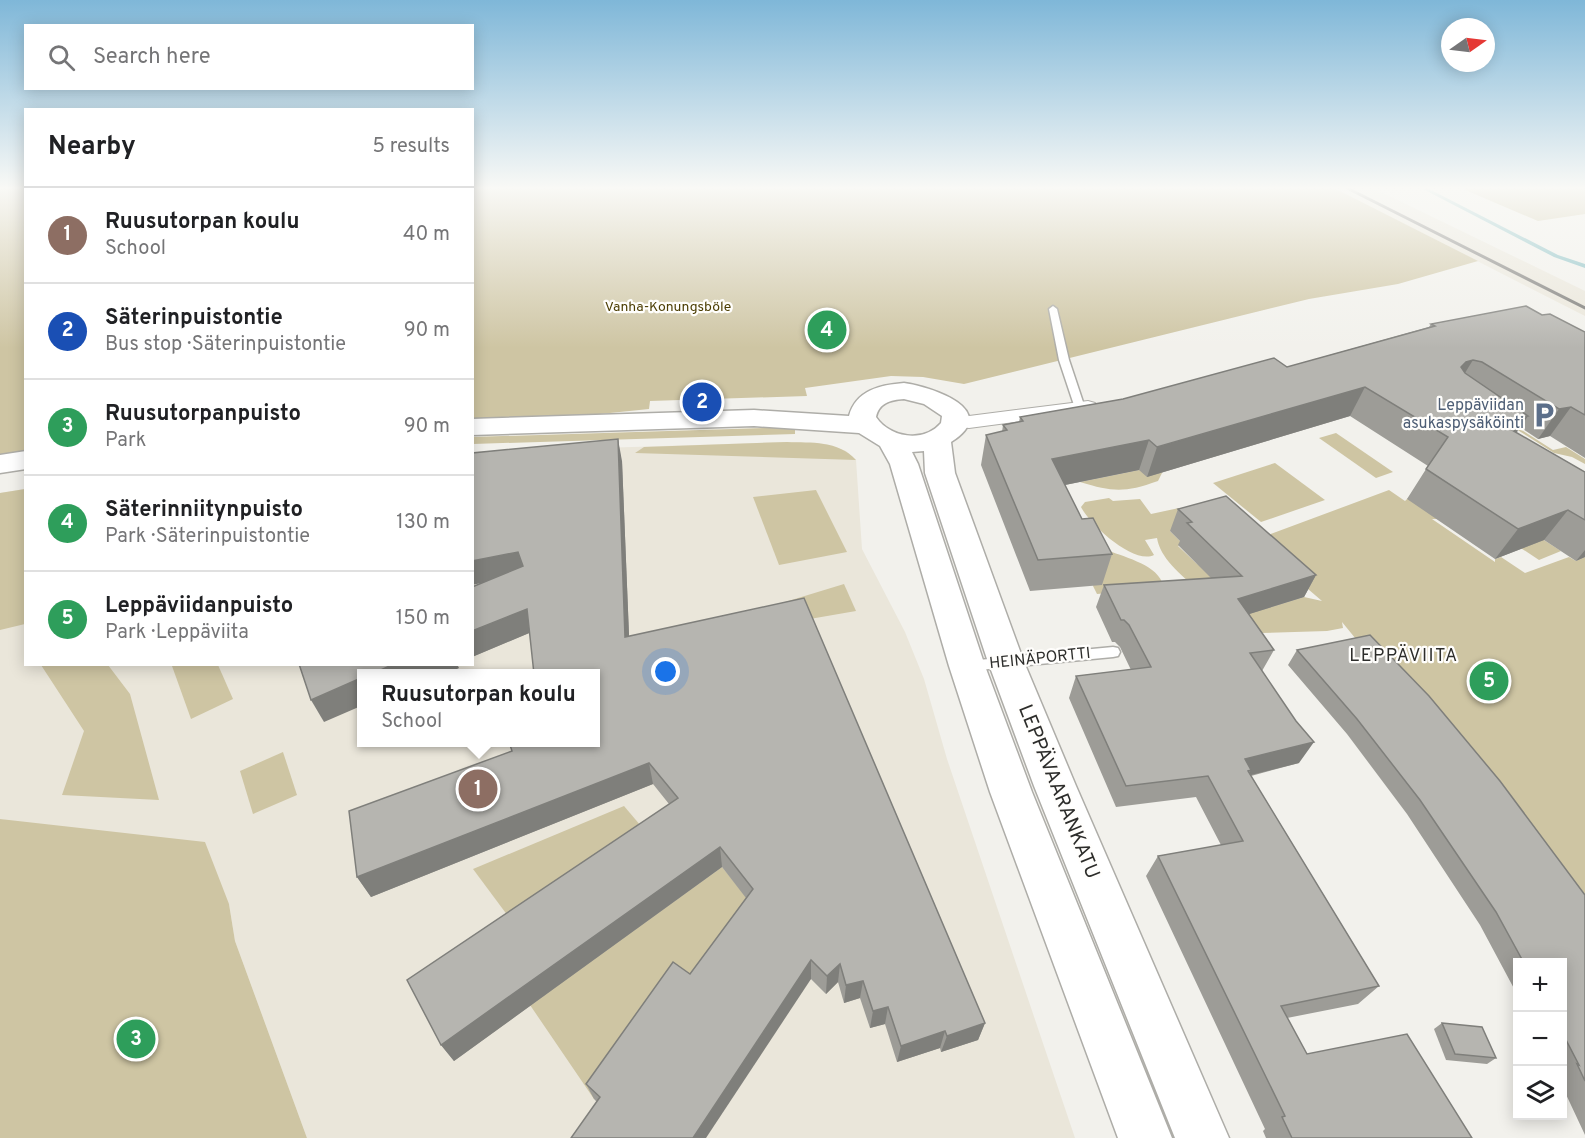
<!DOCTYPE html>
<meta charset="utf-8">
<style>
body{margin:0;font-family:Overpass,sans-serif;background:#f2f2f2;color:#202124}
.controls{position:absolute;right:18px;bottom:18px;display:grid;overflow:hidden;border-radius:0px;box-shadow:0 3px 15px #0003}
.controls button{width:54px;height:54px;display:grid;place-items:center;padding:0;border:0;border-bottom:2px solid #e0e0e0;background:#fff;color:#202124;font:30px sans-serif}
.compass{position:absolute;left:1441px;top:18px;width:54px;height:54px;border-radius:50%;background:#fff;box-shadow:0 3px 15px #0003;rotate:76deg}
.you{position:absolute;left:666px;top:672px;width:21px;height:21px;margin:-15px;border:4px solid #fff;border-radius:50%;background:#1a73e8;box-shadow:0 0 0 9px #1a73e833}
.badge{display:grid;place-items:center;width:39px;height:39px;border-radius:50%;background:#2563eb;color:#fff;font-size:20px;font-weight:700}
.pin{position:absolute;translate:-50% -50%;border:3px solid #fff;box-shadow:0 2px 6px #0006}
.popup{position:absolute;left:357px;top:669px;width:243px;height:78px;box-sizing:border-box;display:grid;place-content:center;border-radius:0px;background:#fff;filter:drop-shadow(0 2px 4px #0005);font-size:20px;white-space:nowrap;color:#757577}
.popup b{font-size:22px;color:#202124}
.popup::after{content:'';position:absolute;left:50%;top:100%;margin-left:-12px;border:12px solid transparent;border-top-color:#fff}
.list{margin:0;padding:0;list-style:none}
h2{display:flex;justify-content:space-between;align-items:center;height:78px;margin:0;padding:0 24px;font-size:26px}
h2 small{font-size:20px;font-weight:400;color:#757577}
.list li{display:grid;grid-template-columns:39px 1fr auto;gap:18px;align-items:center;box-sizing:border-box;height:96px;padding:0 24px;border-top:2px solid #e0e0e0}
.list b{display:block;font-size:22px;white-space:nowrap}
.list p{margin:0;font-size:20px;white-space:nowrap;color:#757577}
.list em{font-size:20px;font-style:normal;color:#757577}
.icon{flex:none;width:33px;height:33px;fill:none;stroke:currentColor;stroke-width:2;stroke-linecap:round;stroke-linejoin:round}
.map{position:relative;flex:none;width:1585px;height:1138px;overflow:hidden}
.search{position:absolute;background:#fff;box-shadow:0 3px 15px #0003;left:24px;top:24px;width:450px;height:66px;display:flex;align-items:center;gap:15px;box-sizing:border-box;padding:0 21px;border-radius:0px;color:#757577;font-size:22px}
.panel{position:absolute;background:#fff;box-shadow:0 3px 15px #0003;left:24px;top:108px;width:450px;height:558px;border-radius:0px}
.map>svg:first-child{display:block}
.built{fill:#eae6da;fill-rule:evenodd}
.green{fill:#cec5a3}
.lines{fill:none;stroke-linecap:round;stroke-linejoin:round}
.stream{fill:#81bcc1;fill-rule:evenodd}
.lane-casing{stroke:#aeada8;stroke-width:3}
.street-casing{stroke:#aeada8;stroke-width:2}
.secondary-casing{stroke:#aeada8;stroke-width:3}
.lane{fill:#fff;fill-rule:evenodd}
.street{fill:#fff;fill-rule:evenodd}
.secondary{fill:#fff;fill-rule:evenodd}
.rail{stroke:#767572;stroke-width:3}
.wall{fill:#9d9c97}
.shaded-wall{fill:#7f7f7b}
.building{fill:#b6b5b0;stroke:#7f7f7b;stroke-width:1.5}
.labels{text-anchor:middle;dominant-baseline:central;stroke-width:4.5;stroke-linejoin:round;paint-order:stroke}
.far-park-label{font-size:14px;fill:#4c3e04;stroke:#fffefc}
.service-label{font-size:16px;fill:#4e5e75;stroke:#fffefc;text-anchor:end}
.street-label{font-size:16px;fill:#2d2d2b;stroke:#fffefc}
.neighbourhood-label{font-size:18px;letter-spacing:1.5px;fill:#2d2d2b;stroke:#fffefc}
.near-street-label{font-size:20px;fill:#2d2d2b;stroke:#fffefc}
</style>
<div class="map">
<svg width="1585" height="1138" viewBox="0 0 1585 1138">
<rect width="100%" height="100%" fill="#f2f1ec"/>
<g class="built">
<path d="M1336,189H1375L1585,291V316Z"/>
<path d="M787,442L826,444L846,451L856,460L862,549L905,632L924,679L947,759L1075,1138H307L235,941L229,904L16,822L0,819V493L25,489L26,664H472L473,452ZM361,674H595V742H361Z"/>
</g>
<g class="green">
<path d="M0,189H26L25,453L0,456Z"/>
<path d="M472,189H1336L1478,261L1398,284L1309,299L964,384L923,377L891,376L805,388L807,396L650,401L649,409L561,418L473,420Z"/>
<path d="M1463,189H1585V214L1538,221Z"/>
<path d="M1464,396H1468L1553,450L1566,447L1585,459V464L1572,457L1554,453Z"/>
<path d="M795,427V434L473,444L472,437Z"/>
<path d="M1336,433L1393,472L1376,478L1319,438Z"/>
<path d="M787,442C811,443 838,440 856,460L635,453L644,447Z"/>
<path d="M1275,463L1325,500L1261,522L1213,483Z"/>
<path d="M1144,469L1163,471L1158,481C1124,493 1113,492 1080,482Z"/>
<path d="M1452,481L1561,551L1539,560L1447,499Z"/>
<path d="M25,489V624L0,630V493Z"/>
<path d="M816,490L847,552L779,565L753,497Z"/>
<path d="M1389,490L1405,501L1408,498L1439,519H1432L1495,562V559L1501,557L1525,573L1569,557L1576,561L1585,557V919L1342,622L1343,628L1327,631L1261,633C1232,608 1163,576 1157,538L1145,540L1154,555C1134,565 1090,525 1081,507L1085,502L1109,498L1113,501L1140,499L1151,514L1179,508L1195,524L1170,531L1183,544L1178,546L1196,563L1258,611L1304,597L1322,601L1252,541Z"/>
<path d="M1105,549C1122,557 1154,563 1162,582L1154,589L1097,594L1093,586Z"/>
<path d="M844,584L856,611L804,620L733,618Z"/>
<path d="M176,664L218,665L233,699L191,719L172,666Z"/>
<path d="M41,665H108L130,694L159,800L62,795L84,731Z"/>
<path d="M283,752L297,795L253,814L240,771Z"/>
<path d="M624,806L652,839L519,931L473,869Z"/>
<path d="M0,819L205,842L229,904L235,941L307,1138H0Z"/>
<path d="M722,867L755,908L694,992L677,981L594,1099L530,1005Z"/>
</g>
<g class="lines">
<path class="stream" d="M1423,189H1429L1558,255L1585,264V268L1554,257Z"/>
<defs>
<g id="lane">
<path d="M1053,306L1057,309L1069,360L1085,408L1083,410L1080,411L1075,408L1059,360L1049,309Z"/>
<path d="M1113,647L1118,648L1120,652L1118,656L1113,657L968,671L963,670L961,666L963,662L968,661Z"/>
</g>
<path id="street" d="M1088,401L1095,403L1098,407L1095,411L969,428L947,425L943,421L947,417L969,416Z"/>
<g id="secondary">
<path d="M904,383C932,387 1002,410 951,442L955,473L1024,662L1076,786L1229,1138H1175L1034,786L988,662L925,473L924,451L912,452L918,464L985,666L1032,792L1172,1138H1118L990,792L949,666L890,464L880,446L859,433L754,426L472,435V419L754,410L849,416C856,390 880,385 904,383ZM904,399L924,404L942,416L941,423C924,443 890,438 876,417C879,403 890,400 904,399Z"/>
<path d="M26,451V469L0,473V455Z"/>
</g>
</defs>
<use href="#lane" class="lane-casing"/>
<use href="#street" class="street-casing"/>
<use href="#secondary" class="secondary-casing"/>
<use href="#lane" class="lane"/>
<use href="#street" class="street"/>
<use href="#secondary" class="secondary"/>
<path class="rail" d="M1349,189L1585,308"/>
</g>
<g class="wall">
<path d="M1542,315L1585,332V458L1550,436L1538,439L1520,427L1516,433L1585,472V557L1576,561L1544,540L1495,559L1407,499L1428,466L1350,416L1147,477L1139,470L1065,485L1082,519L1112,554L1102,585L1030,591L981,465L986,435L1002,432L1003,425L1019,422L1020,417L1123,399L1287,367L1429,327L1431,324Z"/>
<path d="M622,461L629,636L985,1023L978,1040L941,1052L940,1048L897,1062L885,1024L870,1028L860,998L844,1003L838,982L826,994L811,979L597,1102L594,1099L586,1084L690,974L746,898L722,867L454,1061L441,1045L669,804L653,784L371,897L357,877L595,742L529,633L472,657V587L484,582Z"/>
<path d="M1178,509L1316,575L1304,597L1249,614L1274,650L1262,671L1299,763L1251,776L1379,986L1358,1004L1287,1018L1307,1054L1472,1138H1266L1263,1131L1265,1129L1146,876L1158,856L1221,845L1196,797L1116,807L1069,698L1076,676L1131,670L1120,647L1115,642H1112L1096,607L1104,585L1211,578L1178,545L1180,541L1170,531Z"/>
<path d="M1297,650L1585,895V1135L1563,1088V963H1518V996L1480,925L1407,814L1347,734L1288,665Z"/>
<path d="M1442,1023L1496,1058L1487,1064L1446,1060L1434,1029Z"/>
</g>
<g class="shaded-wall">
<path d="M1473,360L1455,389L1461,367L1466,362Z"/>
<path d="M1365,387L1350,416L1147,477L1157,447Z"/>
<path d="M1571,407L1550,436L1538,439L1559,409Z"/>
<path d="M1528,416L1508,445L1498,422Z"/>
<path d="M618,439L622,461L630,659L625,637Z"/>
<path d="M1149,440L1139,470L1045,489L1052,459Z"/>
<path d="M1568,510L1544,540L1495,559L1518,529Z"/>
<path d="M1585,550V557L1576,561Z"/>
<path d="M518,552L525,574L472,585V561Z"/>
<path d="M1316,575L1304,597L1227,621L1238,599Z"/>
<path d="M527,609L534,631L472,657V631Z"/>
<path d="M394,664H457L459,668L447,674H372Z"/>
<path d="M361,678V706L324,722L311,700Z"/>
<path d="M1314,742L1299,763L1247,776L1251,770L1245,759Z"/>
<path d="M649,763L653,784L371,897L357,877Z"/>
<path d="M720,847L722,867L454,1061L441,1045Z"/>
<path d="M811,960V979L706,1138H693Z"/>
<path d="M840,964L838,982L826,994L827,976Z"/>
<path d="M863,981L860,998L844,1003L846,985Z"/>
<path d="M888,1007L885,1024L870,1028L873,1011Z"/>
<path d="M985,1023L978,1040L941,1052L947,1036Z"/>
<path d="M945,1031L940,1048L897,1062L901,1046Z"/>
</g>
<g class="building">
<path d="M1526,306L1542,315L1550,314L1585,332V415L1571,407L1559,409L1482,362L1473,360L1466,362L1461,367L1465,373L1528,416L1498,422L1585,472V520L1568,510L1518,529L1426,469L1448,437L1365,387L1157,447L1149,440L1052,459L1082,519L1093,518L1112,554L1038,560L986,435L1007,430L1003,425L1023,421L1020,417L1123,399L1274,358L1287,367L1435,326L1431,324Z"/>
<path d="M618,439L625,637L804,598L985,1023L947,1036L945,1031L901,1046L888,1007L873,1011L863,981L846,985L840,964L827,976L811,960L693,1138H571L600,1097L586,1084L673,962L690,974L753,889L720,847L441,1045L407,980L678,798L649,763L357,877L349,811L512,751L509,742H595V674H534L527,609L472,631V587L523,566L518,552L472,561V453Z"/>
<path d="M1226,496L1316,575L1238,599L1274,650L1250,653L1296,721L1314,742L1245,759L1251,770L1248,771L1379,986L1281,1006L1307,1054L1407,1034L1472,1138H1292L1282,1117L1285,1116L1158,856L1243,841L1208,776L1126,786L1076,676L1151,667L1129,625L1124,620H1121L1104,585L1242,576L1187,523L1192,522L1178,509Z"/>
<path d="M1370,635L1429,696L1500,781L1585,895V1081L1577,1064L1579,1065L1563,1034V963H1524L1496,912L1420,800L1357,719L1297,650Z"/>
<path d="M299,664H394L372,674H361V678L311,700Z"/>
<path d="M1442,1023L1482,1027L1496,1058L1455,1054Z"/>
</g>
<linearGradient id="sky" x2="0" y2="1"><stop stop-color="#7fb7d8"/><stop offset="0.54" stop-color="#f9f9f6"/><stop offset="1" stop-color="#f9f9f6" stop-opacity="0"/></linearGradient>
<rect width="1585" height="348" fill="url(#sky)"/>
<defs>
<symbol id="parking-bare" viewBox="-9 -9 18 18"><path d="M-3.5-5.5H1a3.5 3.5 0 0 1 0 7H-1V5.5H-3.5ZM-1-3.4V-.6H.8a1.4 1.4 0 0 0 0-2.8Z" fill="#5c6f8a" stroke="#fffefc" stroke-width="2.5" paint-order="stroke"/></symbol>
</defs>
<g fill-rule="evenodd">
<use href="#parking-bare" x="1525" y="396" width="38" height="38"/>
</g>
<g class="labels">
<g class="far-park-label">
<text x="668" y="307">Vanha-Konungsböle</text>
</g>
<g class="service-label">
<text x="1524" y="406">Leppäviidan<tspan x="1524" dy="18">asukaspysäköinti</tspan></text>
</g>
<g class="street-label">
<text transform="translate(1040 659) rotate(-6)">HEINÄPORTTI</text>
</g>
<g class="neighbourhood-label">
<text x="1404" y="656">LEPPÄVIITA</text>
</g>
<g class="near-street-label">
<text transform="translate(1058 792) rotate(68)">LEPPÄVAARANKATU</text>
</g>
</g>
</svg>
<div class="controls">
<button>+</button>
<button>−</button>
<button><svg class="icon" aria-label="layers" viewBox="0 0 24 24"><path d="M12 4l9 5-9 5-9-5zM3 14l9 5 9-5"/></svg></button>
</div>
<svg class="compass" viewBox="-18 -18 36 36"><path d="M0-13l5 13h-10z" fill="#e53935"/><path d="M0 13l5-13h-10z" fill="#757577"/></svg>
<div class="you"></div>
<div class="pin badge" style="left:478px;top:789px;background:#8d6e63">1</div>
<div class="popup"><b>Ruusutorpan koulu</b>School</div>
<div class="pin badge" style="left:702px;top:402px;background:#1a4fb4">2</div>
<div class="pin badge" style="left:136px;top:1039px;background:#2e9e5b">3</div>
<div class="pin badge" style="left:827px;top:330px;background:#2e9e5b">4</div>
<div class="pin badge" style="left:1489px;top:681px;background:#2e9e5b">5</div>
<div class="search"><svg class="icon" aria-label="search" viewBox="0 0 24 24"><circle cx="10" cy="10" r="6"/><path d="M15 15l6 6"/></svg>Search here</div>
<section class="panel">
<h2>Nearby<small>5 results</small></h2>
<ul class="list">
<li><span class="badge" style="background:#8d6e63">1</span><div><b>Ruusutorpan koulu</b><p>School</p></div><em>40 m</em></li>
<li><span class="badge" style="background:#1a4fb4">2</span><div><b>Säterinpuistontie</b><p>Bus stop · Säterinpuistontie</p></div><em>90 m</em></li>
<li><span class="badge" style="background:#2e9e5b">3</span><div><b>Ruusutorpanpuisto</b><p>Park</p></div><em>90 m</em></li>
<li><span class="badge" style="background:#2e9e5b">4</span><div><b>Säterinniitynpuisto</b><p>Park · Säterinpuistontie</p></div><em>130 m</em></li>
<li><span class="badge" style="background:#2e9e5b">5</span><div><b>Leppäviidanpuisto</b><p>Park · Leppäviita</p></div><em>150 m</em></li>
</ul>
</section>
</div>
